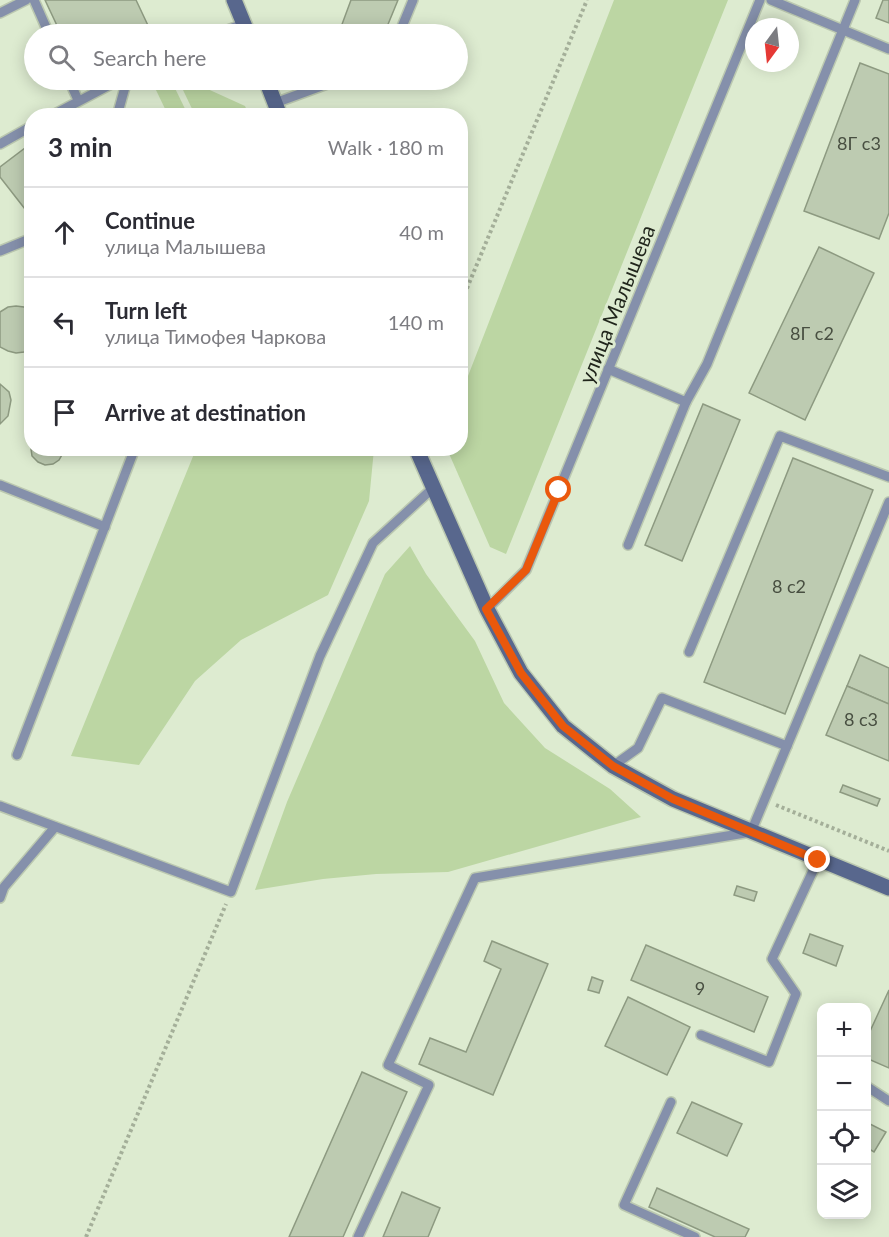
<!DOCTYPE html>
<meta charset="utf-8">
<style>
body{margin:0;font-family:Lato,sans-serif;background:#f7f7f7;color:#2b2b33}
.controls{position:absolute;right:18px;bottom:18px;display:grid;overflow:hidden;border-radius:12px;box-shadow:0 3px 15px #0003}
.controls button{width:54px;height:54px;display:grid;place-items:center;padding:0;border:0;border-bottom:2px solid #e1e1e2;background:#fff;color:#2b2b33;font:30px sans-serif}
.compass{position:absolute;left:745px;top:18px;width:54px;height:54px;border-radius:50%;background:#fff;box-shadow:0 3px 15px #0003;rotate:195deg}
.stop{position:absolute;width:18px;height:18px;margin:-14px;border:4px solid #ea580c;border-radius:50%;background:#fff}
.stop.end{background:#ea580c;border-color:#fff;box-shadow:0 2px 6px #0008}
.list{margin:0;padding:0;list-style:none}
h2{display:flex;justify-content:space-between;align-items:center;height:78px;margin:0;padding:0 24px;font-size:26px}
h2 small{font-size:20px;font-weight:400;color:#7c7c81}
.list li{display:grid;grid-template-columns:39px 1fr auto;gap:18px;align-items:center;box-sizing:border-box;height:90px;padding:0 24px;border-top:2px solid #e1e1e2}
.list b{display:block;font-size:22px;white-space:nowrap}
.list p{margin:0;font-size:20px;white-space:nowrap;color:#7c7c81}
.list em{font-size:20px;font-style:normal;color:#7c7c81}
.icon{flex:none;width:33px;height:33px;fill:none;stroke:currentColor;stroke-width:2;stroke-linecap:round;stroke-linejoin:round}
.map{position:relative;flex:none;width:889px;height:1237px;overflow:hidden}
.search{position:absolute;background:#fff;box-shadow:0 3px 15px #0003;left:24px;top:24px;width:444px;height:66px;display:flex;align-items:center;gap:15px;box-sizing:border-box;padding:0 21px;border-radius:33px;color:#7c7c81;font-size:22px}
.panel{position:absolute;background:#fff;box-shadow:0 3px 15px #0003;left:24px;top:108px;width:444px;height:348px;border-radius:24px}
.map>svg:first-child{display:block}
.green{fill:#bcd6a3}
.building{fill:#bdcbb1;stroke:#8d9a81;stroke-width:1.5}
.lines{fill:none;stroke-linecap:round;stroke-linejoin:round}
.lane-casing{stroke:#bbc8b0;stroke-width:12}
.secondary-casing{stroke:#bbc8b0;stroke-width:18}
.path{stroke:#a4af99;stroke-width:4;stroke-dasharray:3 3;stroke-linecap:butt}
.lane{stroke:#8590ab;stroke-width:9}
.secondary{stroke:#58678d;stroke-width:15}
.route{stroke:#ea580c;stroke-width:8}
.labels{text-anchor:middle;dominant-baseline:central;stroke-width:6;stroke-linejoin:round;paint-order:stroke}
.number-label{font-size:18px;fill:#484f41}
.street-label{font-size:21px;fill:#21261c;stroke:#ddebd0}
</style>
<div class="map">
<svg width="889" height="1237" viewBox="0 0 889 1237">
<rect width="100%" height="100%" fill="#ddebd0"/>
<g class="green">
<path d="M614,0H728L506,554L490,547L447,449L460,448L461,394Z"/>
<path d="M171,80L188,115H168L155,88Z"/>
<path d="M201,86L245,106L249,115H195L183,90Z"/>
<path d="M196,449H374L369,501L328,595L241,640L195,681L139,765L71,756Z"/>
<path d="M410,546L426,574L475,641L504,703L545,748L610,789L641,817L448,872L376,874L323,879L255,890L287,802L385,574Z"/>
</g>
<g class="building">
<path d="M45,0H136L152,34H61Z"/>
<path d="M351,0H398L384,34H361L341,27Z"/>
<path d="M883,0H889V23L876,18Z"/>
<path d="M860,63L889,74V213L879,239L804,211Z"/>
<path d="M29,145L32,148V218L0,177V167Z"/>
<path d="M819,247L874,273L805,420L749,393Z"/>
<path d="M16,306L24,307L32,312V347L24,352L16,353L8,351L0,347V312L8,307Z"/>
<path d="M0,384L9,392L11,400L8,416L0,424Z"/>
<path d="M703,404L740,420L682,561L645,545Z"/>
<path d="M32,446V448H63V453L59,460L53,464L45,465L38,462L32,456L31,449Z"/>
<path d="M793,458L873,490L785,714L704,682Z"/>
<path d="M860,655L889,668V704L847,686Z"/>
<path d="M847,686L889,704V761L826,735Z"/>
<path d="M843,785L880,799L877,806L840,792Z"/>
<path d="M737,886L757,892L754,901L734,895Z"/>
<path d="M810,934L843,946L836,966L803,953Z"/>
<path d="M492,941L548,964L493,1095L419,1064L430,1038L466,1052L501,969L484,961Z"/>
<path d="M646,945L768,997L754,1032L631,980Z"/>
<path d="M592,977L603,981L599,993L588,990Z"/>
<path d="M889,990V1068L866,1058V1040Z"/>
<path d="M628,997L690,1027L667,1075L605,1046Z"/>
<path d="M362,1072L407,1092L343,1237H289Z"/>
<path d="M692,1102L742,1124L727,1156L677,1133Z"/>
<path d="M866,1122L886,1132L874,1152L866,1147Z"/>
<path d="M657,1188L749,1229L745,1237H715L649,1207Z"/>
<path d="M402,1192L440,1208L428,1237H383Z"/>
</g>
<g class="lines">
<defs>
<g id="lane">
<path d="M34,0L49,34"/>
<path d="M771,0L889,49"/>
<path d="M0,13L26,0"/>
<path d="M217,34L243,24"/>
<path d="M399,34L413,0"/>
<path d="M69,80L78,100"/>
<path d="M275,103L338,80"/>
<path d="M51,116L119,80"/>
<path d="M117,116L127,80"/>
<path d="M0,144L32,126"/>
<path d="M0,251L32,238"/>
<path d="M608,369L686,402L707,364L855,0"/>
<path d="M0,485L105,527"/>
<path d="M628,545L686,402"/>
<path d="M487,609L526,570L760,0"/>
<path d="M689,652L780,436L889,477"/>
<path d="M17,755L135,448"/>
<path d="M613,766L638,748L662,698L787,746"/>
<path d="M0,806L231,892L320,656L373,543L433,488"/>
<path d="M0,898L4,887L55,827"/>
<path d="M701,1035L769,1062L796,994L772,959L818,860"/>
<path d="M866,1086L889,1101"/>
<path d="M671,1102L624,1205L695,1237"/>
<path d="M358,1237L429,1085L388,1065L475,878L751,832L889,502"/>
</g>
<g id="secondary">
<path d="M234,0L248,34"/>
<path d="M266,80L280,116"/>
<path d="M416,448L487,609L521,673L563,726L613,766L673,799L889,888"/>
</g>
</defs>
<use href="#lane" class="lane-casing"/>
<use href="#secondary" class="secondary-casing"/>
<g class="path">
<path d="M460,305L587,0"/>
<path d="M776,805L889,851"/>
<path d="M86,1237L226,904"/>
</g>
<use href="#lane" class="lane"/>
<use href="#secondary" class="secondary"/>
</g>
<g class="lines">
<path class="route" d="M559,490L526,570L486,609L521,673L563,726L613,766L673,799L818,860"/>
</g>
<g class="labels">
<g class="number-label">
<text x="859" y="143">8Г с3</text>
<text x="812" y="333">8Г с2</text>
<text x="789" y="586">8 с2</text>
<text x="861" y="719">8 с3</text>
<text x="700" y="988">9</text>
</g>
<g class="street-label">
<text transform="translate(616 304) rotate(-68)">улица Малышева</text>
</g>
</g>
</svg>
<div class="controls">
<button>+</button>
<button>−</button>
<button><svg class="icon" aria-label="locate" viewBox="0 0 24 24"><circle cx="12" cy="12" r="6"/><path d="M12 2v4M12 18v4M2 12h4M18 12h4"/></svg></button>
<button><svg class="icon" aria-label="layers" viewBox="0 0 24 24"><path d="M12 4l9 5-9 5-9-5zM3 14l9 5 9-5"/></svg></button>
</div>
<svg class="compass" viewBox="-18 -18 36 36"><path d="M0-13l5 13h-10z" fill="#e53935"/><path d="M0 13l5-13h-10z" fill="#7c7c81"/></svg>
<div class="stop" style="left:559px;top:490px"></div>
<div class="stop end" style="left:818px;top:860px"></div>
<div class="search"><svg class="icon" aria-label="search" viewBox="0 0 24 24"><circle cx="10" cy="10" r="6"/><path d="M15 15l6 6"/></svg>Search here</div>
<section class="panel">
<h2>3 min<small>Walk · 180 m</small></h2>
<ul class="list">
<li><svg class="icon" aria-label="ahead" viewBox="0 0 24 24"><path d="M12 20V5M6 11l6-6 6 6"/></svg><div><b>Continue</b><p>улица Малышева</p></div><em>40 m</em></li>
<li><svg class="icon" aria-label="left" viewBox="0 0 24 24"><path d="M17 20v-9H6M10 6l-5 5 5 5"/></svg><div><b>Turn left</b><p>улица Тимофея Чаркова</p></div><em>140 m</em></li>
<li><svg class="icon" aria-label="arrive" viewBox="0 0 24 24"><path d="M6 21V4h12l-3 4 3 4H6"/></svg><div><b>Arrive at destination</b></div></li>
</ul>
</section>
</div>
